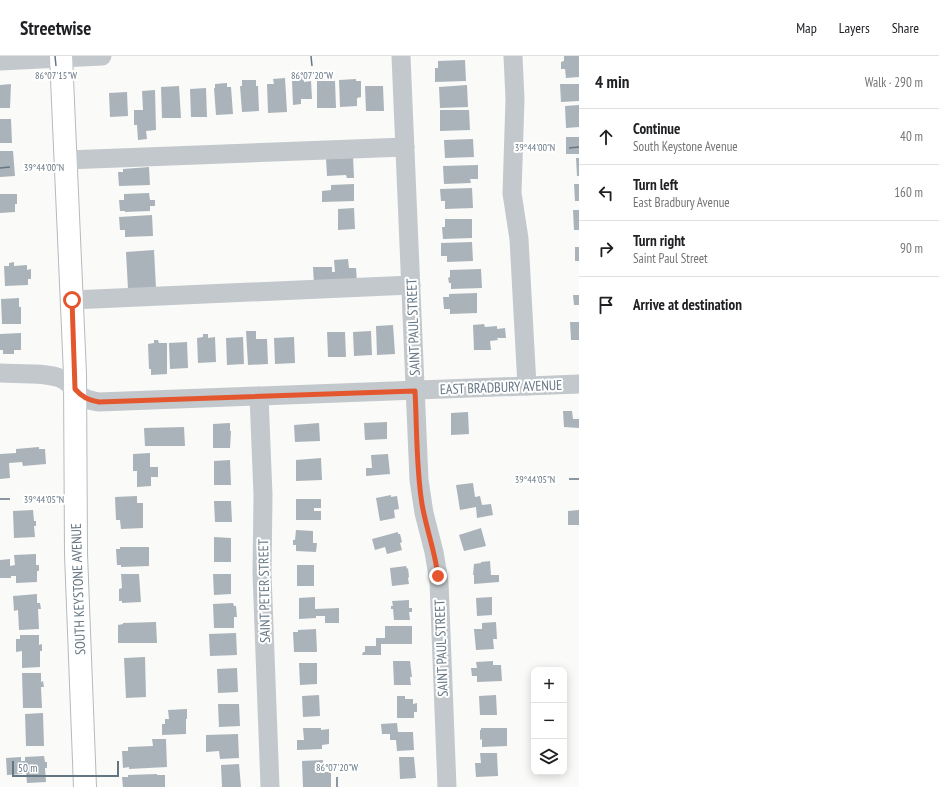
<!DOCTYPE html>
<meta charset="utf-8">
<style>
body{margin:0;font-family:"PT Sans Narrow",sans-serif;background:#f6f6f6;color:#202124}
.controls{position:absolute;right:12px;bottom:12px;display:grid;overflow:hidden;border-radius:8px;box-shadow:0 2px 10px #0003}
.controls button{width:36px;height:36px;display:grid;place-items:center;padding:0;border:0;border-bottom:1px solid #e0e0e0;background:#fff;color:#202124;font:20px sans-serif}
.scale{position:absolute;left:12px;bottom:10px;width:107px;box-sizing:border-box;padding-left:4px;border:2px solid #657683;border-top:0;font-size:11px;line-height:14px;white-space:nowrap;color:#657683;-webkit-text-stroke:3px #fff;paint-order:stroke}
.stop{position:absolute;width:12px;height:12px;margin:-9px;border:3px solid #e4572e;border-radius:50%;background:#fff}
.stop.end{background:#e4572e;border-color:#fff;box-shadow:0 1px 4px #0008}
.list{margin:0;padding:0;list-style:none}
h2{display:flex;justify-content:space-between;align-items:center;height:52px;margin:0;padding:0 16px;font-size:17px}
h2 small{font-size:13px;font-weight:400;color:#757577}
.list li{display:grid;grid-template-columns:26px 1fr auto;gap:12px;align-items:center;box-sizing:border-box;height:56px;padding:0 16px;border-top:1px solid #e0e0e0}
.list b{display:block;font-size:15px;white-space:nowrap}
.list p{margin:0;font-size:13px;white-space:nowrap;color:#757577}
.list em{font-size:13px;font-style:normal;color:#757577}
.icon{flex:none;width:22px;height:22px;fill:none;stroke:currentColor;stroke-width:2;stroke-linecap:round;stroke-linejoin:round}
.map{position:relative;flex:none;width:579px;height:731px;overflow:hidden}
header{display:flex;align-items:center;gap:24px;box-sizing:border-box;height:56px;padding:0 20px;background:#fff;border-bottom:1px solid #e0e0e0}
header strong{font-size:19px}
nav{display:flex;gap:22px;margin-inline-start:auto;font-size:14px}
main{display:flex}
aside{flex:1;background:#fff}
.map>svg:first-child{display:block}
.building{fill:#aab3b9}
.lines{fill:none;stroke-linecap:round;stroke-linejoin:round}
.major-casing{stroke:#b5babe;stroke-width:24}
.minor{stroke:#c3c8cc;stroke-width:19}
.major{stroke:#fff;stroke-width:22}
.route{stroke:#e4572e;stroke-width:5}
.ticks{fill:none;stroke:#657683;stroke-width:1.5}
.labels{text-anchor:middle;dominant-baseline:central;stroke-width:4;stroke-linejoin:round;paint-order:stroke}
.street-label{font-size:14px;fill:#657683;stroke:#fff}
.ticks-label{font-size:10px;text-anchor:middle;fill:#657683;stroke:#fff;stroke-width:4;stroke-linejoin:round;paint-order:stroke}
</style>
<header>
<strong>Streetwise</strong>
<nav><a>Map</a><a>Layers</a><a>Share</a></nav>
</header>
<main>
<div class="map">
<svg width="579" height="731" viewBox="0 0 579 731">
<rect width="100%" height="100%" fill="#fafaf8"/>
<g class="building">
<path d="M564,0H579V21L566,22L565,13H561V6L564,5Z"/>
<path d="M465,4L466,25L435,26V12H438V5Z"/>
<path d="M297,20H304V26L311,25L312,43H301V48L293,49L292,25H298Z"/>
<path d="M285,22L287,56L268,57L267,28H274L273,23Z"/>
<path d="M356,23V25H361V41L357,42V50L340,51L339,24Z"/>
<path d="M242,24H256V30H258L259,55L242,56L240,30H242Z"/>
<path d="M317,25H335L336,52H317Z"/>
<path d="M227,27V31H231L233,58L216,59L214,32H215V28Z"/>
<path d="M11,28L10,52H0V29Z"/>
<path d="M560,28H579V45L561,46Z"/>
<path d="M467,29L468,51L440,52L439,31Z"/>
<path d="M179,30L181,62H162L161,31Z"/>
<path d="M365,30H383L384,55H366Z"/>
<path d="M206,32L207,61H191L190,33Z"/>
<path d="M155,34L156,74L146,75L147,83L138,84L137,69H134V54H143L142,35Z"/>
<path d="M127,36L128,60L110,61L109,37Z"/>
<path d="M579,49V71L566,72L565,50Z"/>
<path d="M440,54H469L470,74L440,75Z"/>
<path d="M0,63H11L12,87H0Z"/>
<rect x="566" y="81" width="13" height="17"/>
<path d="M473,83L474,101L445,102L444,84Z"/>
<path d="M0,95H13L15,120L0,121Z"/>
<path d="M353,100L354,122H347L346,119L327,120L326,102Z"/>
<path d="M576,102H579V120H577Z"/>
<path d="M478,109V123H470L471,127L444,128L443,110Z"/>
<path d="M149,111L150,129L119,130L118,116H123V113Z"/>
<path d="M354,128V145L322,146V135L331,134V129Z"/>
<path d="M574,128H579V145H575Z"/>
<path d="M472,132L473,152L445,153V145H441L440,133Z"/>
<path d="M149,137L150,144H155V150H150V155L125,156V155H120L119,144H124V138Z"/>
<path d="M0,138H17V148H15V156L0,157Z"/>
<path d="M354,152L355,173L338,174V153Z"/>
<path d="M573,154H579V174H574Z"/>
<path d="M152,159L153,180L125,181V174H120L119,161Z"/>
<path d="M445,163H472V182L443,183L442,171H445Z"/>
<path d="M472,186L473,205L447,206V200H441V187Z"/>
<rect x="575" y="191" width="4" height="14"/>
<path d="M154,194L156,232L128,233L126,196Z"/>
<path d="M348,203L349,212H356L357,227L314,228L313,211H332V216H335L334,204Z"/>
<path d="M14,206V210L27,209V214L31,213V223H28V229L5,230L4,210H9V207Z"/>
<path d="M481,213L482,232L451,233V227H449L448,222L450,221V214Z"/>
<path d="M477,237V257L450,258V253H444L443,241H449V238Z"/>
<path d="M573,239H579V249H574Z"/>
<path d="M19,242V251H21V268H2L1,243Z"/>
<path d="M570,266H579V284H571Z"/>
<path d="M484,268L485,271L497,270V273L505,272L506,282H497L498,284L490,285L491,294H474L473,269Z"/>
<path d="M393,269L395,298L377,299L376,270Z"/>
<path d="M246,275H256V283H267L268,308L248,309Z"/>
<path d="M371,275L372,299L354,300L353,276Z"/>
<path d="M327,276H345L346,301H328Z"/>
<path d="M21,277V294H14V298H3V294H0V278Z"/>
<path d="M203,278H208V282L215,281L216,306L198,307L197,282L203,281Z"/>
<path d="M243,281L244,308L227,309L226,282Z"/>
<path d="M294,281L295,307L275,308L274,282Z"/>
<path d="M154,284H158L159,287H167V318L151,319V313H149L148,288L154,287Z"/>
<path d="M187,286L188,312L170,313L169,287Z"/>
<path d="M563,355H572L573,363H579V372L564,371Z"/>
<path d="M468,356L469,378L451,379V357Z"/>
<path d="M387,366V383L365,384L364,367Z"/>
<path d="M230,367V375H231L230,392H213V368Z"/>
<path d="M319,367L320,385L295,386L294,369Z"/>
<path d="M184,371L185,390H145L144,372Z"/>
<path d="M39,391V393H45L46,408L23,410L22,406L9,407L10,422L0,423V398L16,397V393Z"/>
<path d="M150,397V411H158V421H151V430L137,431V415H133V398Z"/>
<path d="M388,398L390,418L366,420V412H372L371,399Z"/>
<path d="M321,402L322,424L296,425V404Z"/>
<path d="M230,404L231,429H214V405Z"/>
<path d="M473,427L475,441L480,440L482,449L491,448L493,459L477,462L476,451L460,454L456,429Z"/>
<path d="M391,439V441L397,440L399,453L394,454L395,462L380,465L376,442Z"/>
<path d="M137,440V447H143V472L121,473L120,464H116L115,441Z"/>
<path d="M296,443H321V452H314V455H321V464H296Z"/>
<path d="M214,445H231L232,466H215Z"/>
<path d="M33,454L34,465H36V470H34L35,481L14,482L13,455Z"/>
<path d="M579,454V469H568V455Z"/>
<path d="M481,472L486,490L464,495L459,479Z"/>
<path d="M296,474L313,475V487H317L316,496L296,495V489H293V484H295Z"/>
<path d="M398,476V478H400L402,486L400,487L402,494L387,498L385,491L375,494L372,483Z"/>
<path d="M214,481L231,482V506H214Z"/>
<path d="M120,491H149V510L121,511V509H117L116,493H120Z"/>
<path d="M36,498V509H39V515H37V526L16,527V520H11V522H0V504L10,503V510L15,509L14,499Z"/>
<path d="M490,505L491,519H499V526L474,528V519H473L474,508L481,507V506Z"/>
<rect x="297" y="509" width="17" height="21"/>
<path d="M406,510L407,513L408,512L409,521L408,522L409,528L392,530L390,512Z"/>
<path d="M121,518H139L141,546L122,547V545H119V533L122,532Z"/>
<path d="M213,518H231V538L214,539Z"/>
<path d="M37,538V547H40L41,553H38L39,573L19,574L18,554L14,555L13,540Z"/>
<path d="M315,541V553L339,552V567H325V560H316V562L299,563V542Z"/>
<path d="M492,541V559L477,560L476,542Z"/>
<path d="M409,544V552H412V556H409L410,564H394L393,553H391V550H393L392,545Z"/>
<path d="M233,547L234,550H236L237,561H234V572H214L213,548Z"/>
<path d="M156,566L157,587H118V569L123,568V567Z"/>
<path d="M496,566L497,583H493L494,593L476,594L474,573H482V567Z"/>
<path d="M385,570H412V588H381V599H362L363,596H365V590H376V582H385Z"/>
<path d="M316,573L317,596H294L293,576H298V574Z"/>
<path d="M236,577L237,599L210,600L209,578Z"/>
<path d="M20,579H39V589L42,588V595H40V611L22,612V595L16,596V583H20Z"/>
<path d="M145,601L146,641L126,642L124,602Z"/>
<path d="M393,605H410L412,621H410L411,629H394Z"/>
<path d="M493,605V609H501L502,625L477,626V620H472L471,612H477L476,606Z"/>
<path d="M299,607H317V628L300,629Z"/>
<path d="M237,612L238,636L218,637L217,613Z"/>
<path d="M22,617H41V626L43,625L44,631H41L42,652H23Z"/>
<path d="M319,639L320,660L303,661L302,640Z"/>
<path d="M496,639L497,659H480L479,640Z"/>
<path d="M397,640H405V643H413V648L417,647V656H414V662H397Z"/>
<path d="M218,648H239L240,670L219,671Z"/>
<path d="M187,653V663H186V678L162,679V668H165V663H169L168,654Z"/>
<path d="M43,657L44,690H26L25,658Z"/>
<path d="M397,667L398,676H413L414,694L397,695L396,684H390V678H382L381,668Z"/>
<path d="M303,672H321V674L329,673V688L322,689V693L297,694V684H304Z"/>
<path d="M481,672H507V690L482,691V683L480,684V674H481Z"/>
<path d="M238,678L239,702L220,703L219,695L206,696V679Z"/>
<path d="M152,683H166L167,711L129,713V711L123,712L122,695H128V691L153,690Z"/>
<path d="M480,697H497L498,720L476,721L475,707H481Z"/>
<path d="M44,700L45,706H47V712H45L46,726L27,727L26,716H22V718L7,719L6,702L21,701V705H25V701Z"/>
<path d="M399,701H414L416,722L400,723Z"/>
<path d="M323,704V716H331V731H303L302,705Z"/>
<path d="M239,708L241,731H222L221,709Z"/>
<path d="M157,718V719H165V731H123L122,721H128V719Z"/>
</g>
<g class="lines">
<defs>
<path id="major" d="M61,0L75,318L76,498L85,731"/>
</defs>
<use href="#major" class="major-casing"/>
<g class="minor">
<path d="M401,0L419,424L424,457L434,496L439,526L447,731"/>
<path d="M513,0L515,43L512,137L519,183L527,330"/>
<path d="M0,5L102,0"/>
<path d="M66,104L405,91"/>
<path d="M72,244L411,229"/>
<path d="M0,317C17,318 48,316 62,323C70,327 75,334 81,340C86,344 93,345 99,346L579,328"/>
<path d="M259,340L263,439L262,518L270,731"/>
</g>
<use href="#major" class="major"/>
</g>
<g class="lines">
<path class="route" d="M72,244L75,333C82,341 88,344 99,346L415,335C417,372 416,411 422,448C426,472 435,495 438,520"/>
</g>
<path class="ticks" d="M55,0L56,10M311,0L312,10M569,92L579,91M0,112L10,111M569,423H579M0,443H10M337,721V731"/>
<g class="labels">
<g class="street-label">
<text transform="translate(413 271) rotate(-92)">SAINT PAUL STREET</text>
<text transform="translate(501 331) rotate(-2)">EAST BRADBURY AVENUE</text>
<text transform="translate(78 533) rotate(-92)">SOUTH KEYSTONE AVENUE</text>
<text transform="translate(264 535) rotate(-91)">SAINT PETER STREET</text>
<text transform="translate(441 592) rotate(-92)">SAINT PAUL STREET</text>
</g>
</g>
<g class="ticks-label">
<text x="56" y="23">86°07'15"W</text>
<text x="312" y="23">86°07'20"W</text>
<text x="535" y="95">39°44'00"N</text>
<text x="44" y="115">39°44'00"N</text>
<text x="535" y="427">39°44'05"N</text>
<text x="44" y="447">39°44'05"N</text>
<text x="337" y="715">86°07'20"W</text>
</g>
</svg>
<div class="controls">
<button>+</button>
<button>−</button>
<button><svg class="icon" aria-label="layers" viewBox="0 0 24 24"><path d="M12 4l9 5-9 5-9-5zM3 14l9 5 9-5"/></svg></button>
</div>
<div class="scale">50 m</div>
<div class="stop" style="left:72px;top:244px"></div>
<div class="stop end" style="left:438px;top:520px"></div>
</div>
<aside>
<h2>4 min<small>Walk · 290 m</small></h2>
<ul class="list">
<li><svg class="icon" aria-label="ahead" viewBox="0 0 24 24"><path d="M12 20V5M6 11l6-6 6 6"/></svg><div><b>Continue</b><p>South Keystone Avenue</p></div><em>40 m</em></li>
<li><svg class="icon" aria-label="left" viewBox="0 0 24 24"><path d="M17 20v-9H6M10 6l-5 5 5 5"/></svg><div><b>Turn left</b><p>East Bradbury Avenue</p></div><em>160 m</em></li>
<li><svg class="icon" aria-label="right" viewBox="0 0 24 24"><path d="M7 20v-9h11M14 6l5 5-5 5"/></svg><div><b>Turn right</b><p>Saint Paul Street</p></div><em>90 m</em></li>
<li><svg class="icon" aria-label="arrive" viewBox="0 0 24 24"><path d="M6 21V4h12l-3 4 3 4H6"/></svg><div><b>Arrive at destination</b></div></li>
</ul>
</aside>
</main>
